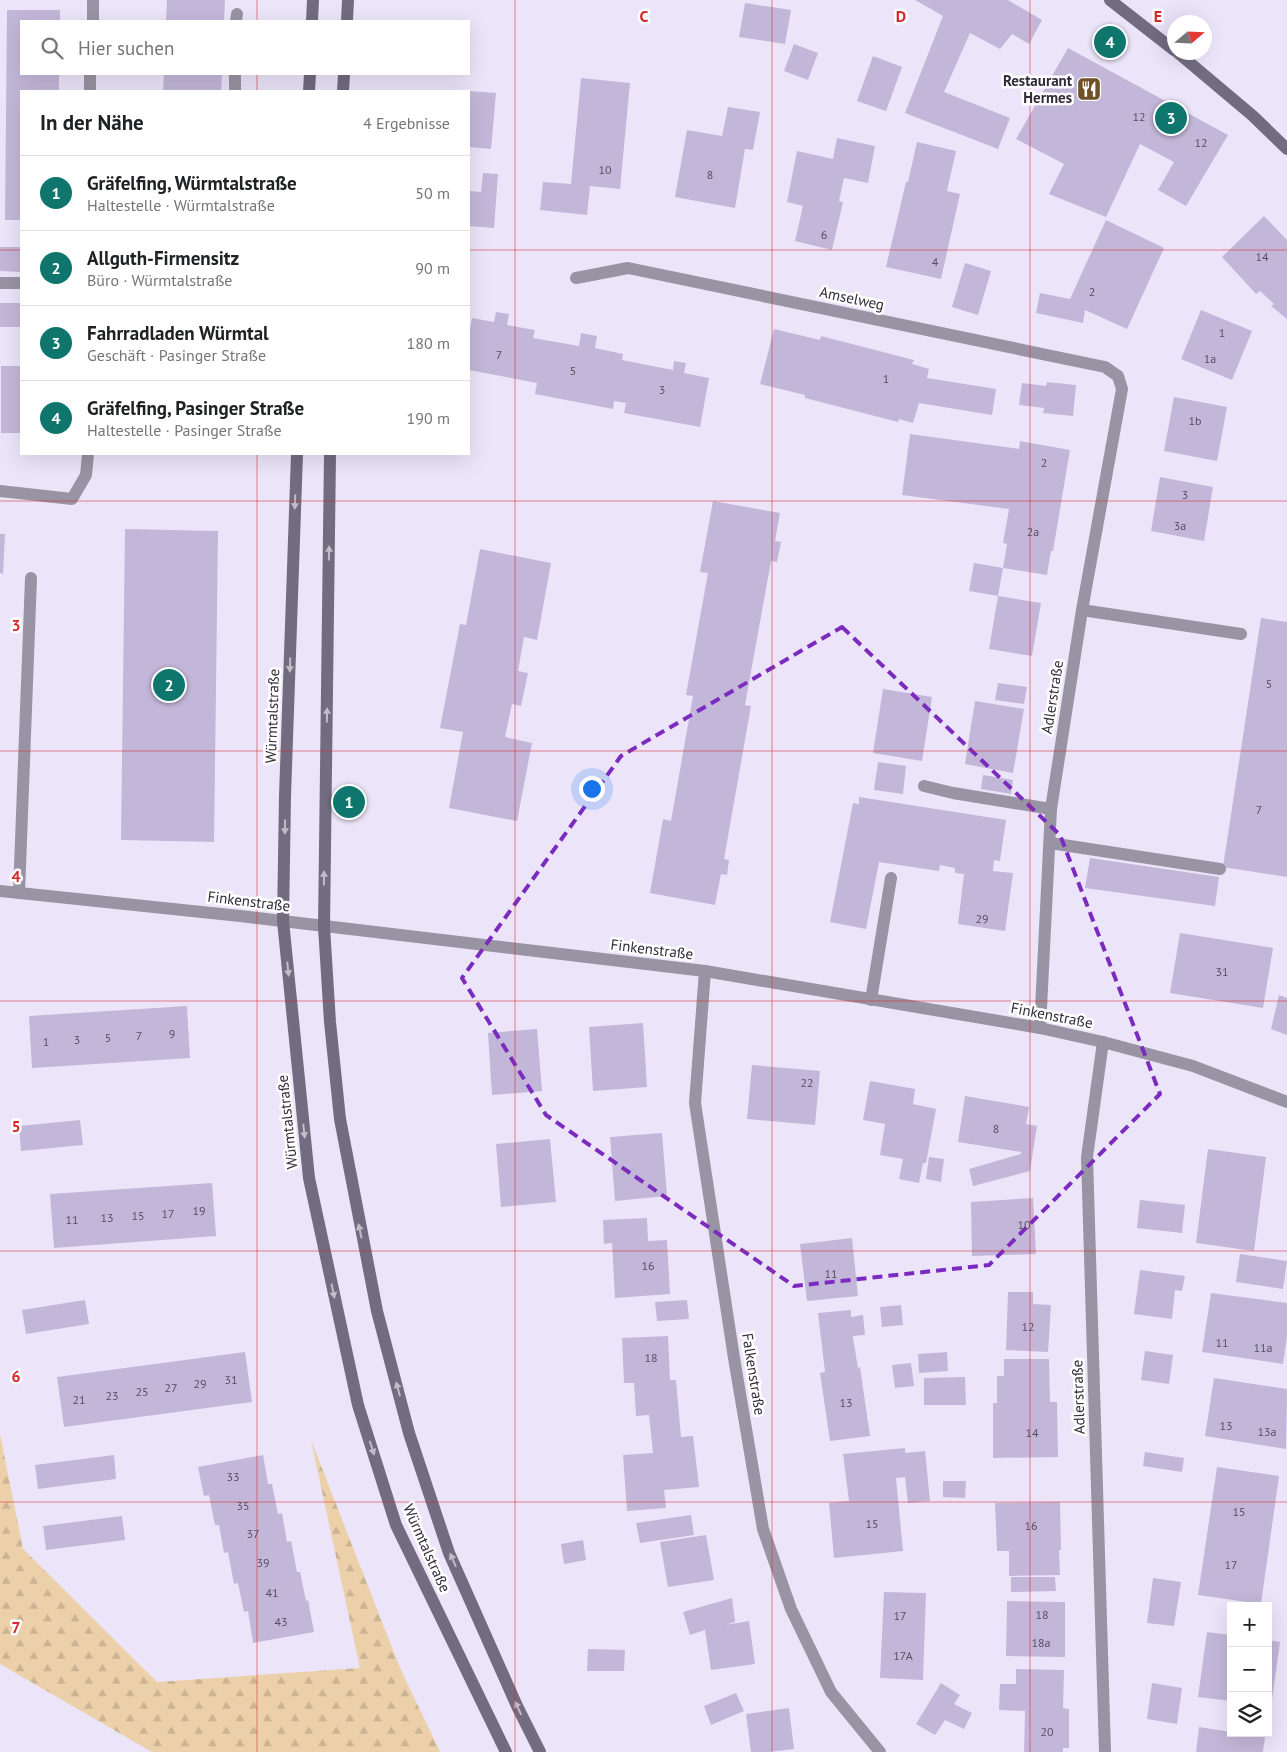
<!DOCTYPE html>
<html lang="de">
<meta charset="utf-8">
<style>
body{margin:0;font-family:"PT Sans",sans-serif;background:#f6f6f6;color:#202124}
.controls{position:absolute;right:15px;bottom:15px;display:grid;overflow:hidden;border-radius:0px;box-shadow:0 5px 20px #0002}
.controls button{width:45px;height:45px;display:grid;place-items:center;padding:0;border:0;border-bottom:1px solid #e0e0e0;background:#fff;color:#202124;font:25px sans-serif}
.compass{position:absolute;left:1167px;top:15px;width:45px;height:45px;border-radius:50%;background:#fff;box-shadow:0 5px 20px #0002;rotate:71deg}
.you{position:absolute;left:591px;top:788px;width:18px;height:18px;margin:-12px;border:4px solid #fff;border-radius:50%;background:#1a73e8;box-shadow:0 0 0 8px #1a73e833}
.badge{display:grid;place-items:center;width:32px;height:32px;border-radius:50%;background:#0f766e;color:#fff;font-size:16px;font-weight:700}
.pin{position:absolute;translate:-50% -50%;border:2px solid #fff;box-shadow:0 1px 5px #0006}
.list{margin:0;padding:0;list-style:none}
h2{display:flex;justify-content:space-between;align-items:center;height:65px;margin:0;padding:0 20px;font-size:21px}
h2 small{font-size:16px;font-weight:400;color:#757577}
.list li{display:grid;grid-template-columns:32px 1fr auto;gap:15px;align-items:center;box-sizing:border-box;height:75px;padding:0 20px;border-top:1px solid #e0e0e0}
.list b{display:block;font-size:19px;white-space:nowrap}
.list p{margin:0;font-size:16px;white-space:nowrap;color:#757577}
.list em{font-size:16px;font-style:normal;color:#757577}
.icon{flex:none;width:28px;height:28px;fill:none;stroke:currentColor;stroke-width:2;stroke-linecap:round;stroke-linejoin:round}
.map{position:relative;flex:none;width:1287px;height:1752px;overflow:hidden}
.search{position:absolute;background:#fff;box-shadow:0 5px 20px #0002;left:20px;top:20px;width:450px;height:55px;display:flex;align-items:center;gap:12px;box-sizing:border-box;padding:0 18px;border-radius:0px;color:#757577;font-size:19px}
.panel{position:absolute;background:#fff;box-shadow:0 5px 20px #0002;left:20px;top:90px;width:450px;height:365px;border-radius:0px}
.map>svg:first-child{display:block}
.forest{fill:url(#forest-firs)}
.building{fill:#c3b7d9}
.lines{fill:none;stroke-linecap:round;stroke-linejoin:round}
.service{stroke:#9994a3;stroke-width:12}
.minor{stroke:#9994a3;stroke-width:12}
.secondary{stroke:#736c81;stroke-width:12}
.oneway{fill:#c0bdc6}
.marked{fill:none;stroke:#7b2cbf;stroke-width:4;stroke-dasharray:10 6;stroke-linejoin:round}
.grid{fill:none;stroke:#d62828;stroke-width:1;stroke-opacity:0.55}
.labels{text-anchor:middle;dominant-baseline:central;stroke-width:5;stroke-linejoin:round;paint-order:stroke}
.number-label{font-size:12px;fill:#554f61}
.poi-label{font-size:15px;font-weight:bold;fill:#302c39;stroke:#fff;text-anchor:end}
.street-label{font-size:15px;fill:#302c39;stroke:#fff}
.grid-label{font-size:16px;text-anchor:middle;font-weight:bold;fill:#d62828;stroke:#fff;stroke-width:5;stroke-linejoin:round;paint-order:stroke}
</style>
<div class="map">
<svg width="1287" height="1752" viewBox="0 0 1287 1752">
<defs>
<pattern id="forest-firs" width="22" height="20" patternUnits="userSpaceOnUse" patternTransform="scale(1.25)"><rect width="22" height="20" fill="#ecd0aa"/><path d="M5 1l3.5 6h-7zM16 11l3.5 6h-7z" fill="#cbb393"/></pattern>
</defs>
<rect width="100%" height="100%" fill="#ece5fa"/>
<path class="forest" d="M0,1434L23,1549L157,1682L360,1668L311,1440L400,1668L440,1752H152L0,1664Z"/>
<g class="building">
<path d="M167,0H225L224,21H166Z"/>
<path d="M915,0H1008L1042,20L1029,44L1012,34L1000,49L970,33L944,92L1010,118L998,149L905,113L943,16Z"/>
<path d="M745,3L791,10L785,44L739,37Z"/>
<path d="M7,10H60V21H21V74H59V91H21V220H5Z"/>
<path d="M794,44L818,53L808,80L784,71Z"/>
<path d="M1068,48L1228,135L1186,206L1158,190L1174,162L1140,144L1106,217L1049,194L1064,164L1016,139Z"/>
<path d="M873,56L902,67L886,111L857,101Z"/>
<path d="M164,74H222L221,91H163Z"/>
<path d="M581,78L630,83L620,189L590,186L587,215L540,210L543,182L571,184Z"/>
<path d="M469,91L496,93L491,149L469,147Z"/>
<path d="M728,107L760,112L753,150L745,149L735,208L675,197L687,130L722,136Z"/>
<path d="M837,138L875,146L868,183L844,178L839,201L843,202L832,250L795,241L803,206L787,202L797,151L833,159Z"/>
<path d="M917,142L956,151L947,191L960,194L941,279L886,267L906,182H908Z"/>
<path d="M483,173L498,174L494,228L469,226V191L481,192Z"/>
<path d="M1264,216L1287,240V319L1271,306L1274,304L1260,291L1256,294L1222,257Z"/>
<path d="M1106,220L1164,248L1127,329L1085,310L1083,323L1036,313L1040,293L1070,299Z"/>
<path d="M0,247H21V272L0,271Z"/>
<path d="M965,263L991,271L978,315L952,307Z"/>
<rect x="0" y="303" width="21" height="24"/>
<path d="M1201,310L1252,331L1232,380L1181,359Z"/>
<path d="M496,312L509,314L507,325L535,330L533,338L579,346L581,333L597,336L595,348L623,354L622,360L673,370L674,361L686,363L684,373L709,378L700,427L624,413L626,403L614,401L613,409L535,394L537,383L469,370V334L472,318L494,322Z"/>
<path d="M774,329L820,340L821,336L914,360L912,364L929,369L927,378L996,389L992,415L919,403L913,423L899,419L898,422L805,398V395L760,384Z"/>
<rect x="1" y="366" width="20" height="67"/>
<path d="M1047,382L1076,385L1073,416L1043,413L1044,408L1019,405L1022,383L1046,386Z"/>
<path d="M1174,397L1227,407L1217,461L1164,451Z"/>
<path d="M910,434L1019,449L1020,441L1070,450L1053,551H1051L1047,575L1003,568L998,596L1041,603L1032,656L989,649L998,596L969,591L974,563L1003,568L1007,544L1003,543L1009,509L902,495Z"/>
<path d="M1160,477L1213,487L1204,541L1151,531Z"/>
<path d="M713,501L780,513L775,541L781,542L777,562L771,561L745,705L751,706L724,859L729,860L727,875L721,874L715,905L650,893L663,819L671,821L693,696L686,695L708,573L700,572Z"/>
<path d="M125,529L218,531L214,842L121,840Z"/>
<path d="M0,534H5L3,574L0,573Z"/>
<path d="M480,549L551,563L537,640L524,637L518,671L528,673L521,706L512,704L505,737L532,743L517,821L449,808L463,732L440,728L460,624L466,625Z"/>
<path d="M1261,618L1287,622V877L1223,867Z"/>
<path d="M998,683L1027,687L1024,704L995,700Z"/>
<path d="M883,689L932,697L922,761L873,753Z"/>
<path d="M975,701L1024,709L1013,773L965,764Z"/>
<path d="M878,762L906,766L903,794L874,790Z"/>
<path d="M983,775L1013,780L1011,794L981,789Z"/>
<path d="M859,797L1006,820L1000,861L994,860L993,871L1013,873L1005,931L958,924L964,874L955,873V868L940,865L939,871L879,862L866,929L830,922L853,803L859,804Z"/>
<path d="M1090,858L1219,877L1215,906L1085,888Z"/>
<path d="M1180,933L1273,948L1263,1008L1170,993Z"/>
<path d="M1279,995L1287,998V1035L1271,1029Z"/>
<path d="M187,1006L190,1058L32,1068L29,1016Z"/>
<path d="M643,1023L647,1087L593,1091L589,1027Z"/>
<path d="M537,1029L542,1091L492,1095L488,1033Z"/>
<path d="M752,1065L820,1071L815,1125L747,1119Z"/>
<path d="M870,1081L915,1089L913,1104L936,1109L926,1163H923L919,1183L899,1179L903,1159L880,1155L885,1124L863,1120Z"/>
<path d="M965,1096L1029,1107L1026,1124L1037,1126L1030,1171L973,1186L969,1169L1021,1154V1152L958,1142Z"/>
<path d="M80,1120L83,1145L21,1151L19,1126Z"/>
<path d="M662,1133L667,1196L615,1201L610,1137Z"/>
<path d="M550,1139L556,1202L501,1207L496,1144Z"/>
<path d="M1208,1149L1266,1157L1254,1251L1196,1243Z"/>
<path d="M929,1157L944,1159L941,1182L926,1179Z"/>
<path d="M212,1183L216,1236L54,1248L50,1194Z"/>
<path d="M1033,1198L1036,1254L972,1256L971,1202Z"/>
<path d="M1140,1200L1185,1205L1182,1233L1137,1228Z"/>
<path d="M647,1218L648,1241L667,1240L670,1294L615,1298L612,1243L604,1244L603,1220Z"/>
<path d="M852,1238L858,1296L807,1301L800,1244Z"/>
<path d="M1240,1254L1287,1261L1283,1289L1236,1282Z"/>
<path d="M1140,1270L1185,1276L1182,1291L1175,1290L1172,1319L1134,1314Z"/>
<path d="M1008,1292H1033V1304L1051,1305L1048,1352L1006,1350Z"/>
<path d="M1211,1293L1287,1303V1336L1283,1364L1202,1352Z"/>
<path d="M85,1300L89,1324L26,1334L22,1310Z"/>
<path d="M687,1300L689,1319L657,1321L655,1302Z"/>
<path d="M901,1305L903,1325L882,1327L880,1307Z"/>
<path d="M851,1310V1317L863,1315L865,1335L853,1336V1338L858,1368L860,1367L870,1436L830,1441L820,1373L825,1372L818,1313Z"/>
<path d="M668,1336L670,1380H676L681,1437L693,1436L699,1487L664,1490L666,1508L627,1511L623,1455L653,1453L649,1415L636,1416L634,1383H624L622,1338Z"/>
<path d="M1145,1351L1173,1355L1169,1384L1141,1380Z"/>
<path d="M245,1352L252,1402L64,1427L57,1377Z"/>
<path d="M947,1352L948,1371L919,1373L918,1354Z"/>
<path d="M1004,1359H1049L1050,1402H1057L1058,1457L993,1458V1403H997V1376H1004Z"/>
<path d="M911,1363L914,1386L895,1388L892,1365Z"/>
<path d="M965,1377L966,1405H924V1378Z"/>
<path d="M1214,1378L1287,1389L1286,1449L1205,1436Z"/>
<path d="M905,1448V1453L925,1451L930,1501L908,1503L905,1477L896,1478L903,1551L834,1558L829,1503L849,1501L843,1454Z"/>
<path d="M1145,1452L1184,1458L1182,1472L1143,1466Z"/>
<path d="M114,1455L116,1479L38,1489L35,1465Z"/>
<path d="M263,1455L268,1484H272L278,1514L282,1513L287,1542L291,1541L297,1572H300L306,1601L308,1600L314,1632L253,1643L248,1611L244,1612L238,1583L234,1584L228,1552L224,1553L219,1525H215L209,1495L204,1496L198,1467Z"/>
<path d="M1217,1467L1279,1476L1261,1604L1198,1595Z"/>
<path d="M943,1481H966L965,1498L943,1497Z"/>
<path d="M1060,1502L1061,1550H1059L1060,1575L1009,1576V1551H997L995,1503Z"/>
<path d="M691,1515L694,1535L640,1543L636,1523Z"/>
<path d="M122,1516L125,1540L46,1550L43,1526Z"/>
<path d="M706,1535L714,1580L668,1587L660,1542Z"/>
<path d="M583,1540L586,1560L564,1564L561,1544Z"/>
<path d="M1011,1577H1055L1056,1591L1011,1592Z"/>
<path d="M1153,1578L1181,1582L1174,1626L1147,1623Z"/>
<path d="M884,1592L926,1593L923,1680L880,1678Z"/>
<path d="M732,1598L735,1622L725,1625L749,1621L755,1664L711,1670L705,1630L690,1635L683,1612Z"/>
<path d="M1007,1601L1065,1602V1657L1006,1656Z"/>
<path d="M1207,1632L1231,1635V1701L1198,1697Z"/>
<path d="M1268,1640L1280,1642L1271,1707H1268Z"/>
<path d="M588,1649L625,1650L624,1671H587Z"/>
<path d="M1016,1669L1064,1670L1063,1708L1069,1709V1748H1063V1752H1024L1025,1711L999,1710L1000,1684H1016Z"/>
<path d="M941,1683L960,1695L954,1704L972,1713L964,1729L945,1720L935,1735L916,1724Z"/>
<path d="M1152,1683L1182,1688L1177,1724L1147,1719Z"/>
<path d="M736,1693L744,1711L711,1725L704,1706Z"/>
<path d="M789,1708L794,1749L769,1752H751L746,1714Z"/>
<path d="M1199,1727L1231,1732V1733L1265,1737L1263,1752H1196Z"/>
</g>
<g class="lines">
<g class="service">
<path d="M1082,610L1241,634"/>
<path d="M924,786L953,793L1051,809"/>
<path d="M1050,843L1220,869"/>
<path d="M19,893L31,578"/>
<path d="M871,1000L891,878"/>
</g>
<g class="minor">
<path d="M93,21V0"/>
<path d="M236,21L237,14"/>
<path d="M90,91V74"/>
<path d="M235,91V74"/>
<path d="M576,278L628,268L1105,367L1118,376L1122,389L1082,610L1051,809L1040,1028"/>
<path d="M0,283H21"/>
<path d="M0,491L72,499L86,475L88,454"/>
<path d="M0,891L240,916L705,971L1040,1028L1103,1042L1193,1066L1287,1102"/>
<path d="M705,971L695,1103L734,1358L763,1529L791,1609L831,1692L880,1752"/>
<path d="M1103,1042L1087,1157L1105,1752"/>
</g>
<g class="secondary">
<path d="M1110,0L1174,50"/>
<path d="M312,21L313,0"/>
<path d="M347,21L348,0"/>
<path d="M1177,52L1253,116L1287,149"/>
<path d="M309,91L310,74"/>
<path d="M343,91L344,74"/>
<path d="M297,454L285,796L283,921L309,1178L358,1405L396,1525L506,1752"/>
<path d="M330,454L324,927L330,1022L340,1119L377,1311L409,1433L449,1553L517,1706L540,1752"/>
</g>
</g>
<defs><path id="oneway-solid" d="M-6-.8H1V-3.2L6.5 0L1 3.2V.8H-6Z" transform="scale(1.25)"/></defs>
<g class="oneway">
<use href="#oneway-solid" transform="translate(295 502) rotate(92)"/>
<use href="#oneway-solid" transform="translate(329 553) rotate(-89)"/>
<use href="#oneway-solid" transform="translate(290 665) rotate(92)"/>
<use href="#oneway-solid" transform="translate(327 715) rotate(-89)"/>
<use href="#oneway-solid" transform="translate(285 827) rotate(91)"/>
<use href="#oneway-solid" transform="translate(324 878) rotate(-89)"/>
<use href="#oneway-solid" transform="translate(288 969) rotate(84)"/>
<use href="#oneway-solid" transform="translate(304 1131) rotate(84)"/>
<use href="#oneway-solid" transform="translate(360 1231) rotate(-102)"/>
<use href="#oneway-solid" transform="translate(333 1291) rotate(78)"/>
<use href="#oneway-solid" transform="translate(398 1389) rotate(-105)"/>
<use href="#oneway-solid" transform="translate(372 1448) rotate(72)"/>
<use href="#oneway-solid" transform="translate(453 1560) rotate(-113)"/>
<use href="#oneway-solid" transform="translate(518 1708) rotate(-116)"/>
</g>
<path class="marked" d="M842,627L1060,835L1160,1094L989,1265L794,1286L546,1115L462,978L621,756Z"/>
<path class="grid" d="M257,0V21M515,0V1752M772,0V1752M1030,0V1752M257,74V91M0,250H21M469,250H1287M257,454V1752M0,501H1287M0,751H1287M0,1001H1287M0,1251H1287M0,1502H1287"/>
<defs>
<symbol id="restaurant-square" viewBox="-11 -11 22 22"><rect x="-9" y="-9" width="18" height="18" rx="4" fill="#6f5125" stroke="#fff"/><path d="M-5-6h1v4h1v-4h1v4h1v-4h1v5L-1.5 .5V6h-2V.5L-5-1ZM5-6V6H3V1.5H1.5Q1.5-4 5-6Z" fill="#fff"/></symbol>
</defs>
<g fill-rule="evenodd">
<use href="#restaurant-square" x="1075" y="75" width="28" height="28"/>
</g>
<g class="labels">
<g class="number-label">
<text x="1139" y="116">12</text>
<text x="1201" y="142">12</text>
<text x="605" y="169">10</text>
<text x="710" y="174">8</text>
<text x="824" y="234">6</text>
<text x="1262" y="256">14</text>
<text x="935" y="261">4</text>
<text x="1092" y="291">2</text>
<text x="1222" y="332">1</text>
<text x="499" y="354">7</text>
<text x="1210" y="358">1a</text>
<text x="573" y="370">5</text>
<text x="886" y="378">1</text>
<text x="662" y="389">3</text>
<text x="1195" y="420">1b</text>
<text x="1044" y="462">2</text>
<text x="1185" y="494">3</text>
<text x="1180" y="525">3a</text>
<text x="1033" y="531">2a</text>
<text x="1269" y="683">5</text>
<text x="1259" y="809">7</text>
<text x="982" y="918">29</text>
<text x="1222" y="971">31</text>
<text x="172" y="1033">9</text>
<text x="139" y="1035">7</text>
<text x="108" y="1037">5</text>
<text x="77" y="1039">3</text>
<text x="46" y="1041">1</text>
<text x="807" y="1082">22</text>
<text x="996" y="1128">8</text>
<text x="199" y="1210">19</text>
<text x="168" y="1213">17</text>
<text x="138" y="1215">15</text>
<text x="107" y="1217">13</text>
<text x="72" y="1219">11</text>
<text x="1024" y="1224">10</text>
<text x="648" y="1265">16</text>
<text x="831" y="1273">11</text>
<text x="1028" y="1326">12</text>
<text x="1222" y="1342">11</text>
<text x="1263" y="1347">11a</text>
<text x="651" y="1357">18</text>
<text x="231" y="1379">31</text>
<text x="200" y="1383">29</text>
<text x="171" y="1387">27</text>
<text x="142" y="1391">25</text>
<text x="112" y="1395">23</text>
<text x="79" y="1399">21</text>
<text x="846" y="1402">13</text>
<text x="1226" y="1425">13</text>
<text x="1267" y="1431">13a</text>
<text x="1032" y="1432">14</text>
<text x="233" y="1476">33</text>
<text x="243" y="1505">35</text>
<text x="1239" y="1511">15</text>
<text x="872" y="1523">15</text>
<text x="1031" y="1525">16</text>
<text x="253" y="1533">37</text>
<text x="263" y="1562">39</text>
<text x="1231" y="1564">17</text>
<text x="272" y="1592">41</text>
<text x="1042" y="1614">18</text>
<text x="900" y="1615">17</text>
<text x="281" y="1621">43</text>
<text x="1041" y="1642">18a</text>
<text x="903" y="1655">17A</text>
<text x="1047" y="1731">20</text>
</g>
<g class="poi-label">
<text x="1072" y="80">Restaurant<tspan x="1072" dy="17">Hermes</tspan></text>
</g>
<g class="street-label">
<text transform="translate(852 298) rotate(12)">Amselweg</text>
<text transform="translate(1052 697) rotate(-81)">Adlerstraße</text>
<text transform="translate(272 716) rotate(-88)">Würmtalstraße</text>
<text transform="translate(249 901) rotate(7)">Finkenstraße</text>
<text transform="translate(652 949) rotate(7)">Finkenstraße</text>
<text transform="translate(1052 1015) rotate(11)">Finkenstraße</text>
<text transform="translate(287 1122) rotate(-96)">Würmtalstraße</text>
<text transform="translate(754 1374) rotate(81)">Falkenstraße</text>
<text transform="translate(1078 1397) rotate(-92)">Adlerstraße</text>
<text transform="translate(427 1548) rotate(66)">Würmtalstraße</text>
</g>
</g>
<g class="grid-label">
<text x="644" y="22">C</text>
<text x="901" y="22">D</text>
<text x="1158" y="22">E</text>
<text x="16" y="631">3</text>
<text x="16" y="882">4</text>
<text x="16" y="1132">5</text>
<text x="16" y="1382">6</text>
<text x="16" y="1633">7</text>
</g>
</svg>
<div class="controls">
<button>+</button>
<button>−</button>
<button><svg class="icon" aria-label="layers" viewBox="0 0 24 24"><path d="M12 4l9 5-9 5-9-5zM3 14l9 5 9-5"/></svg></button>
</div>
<svg class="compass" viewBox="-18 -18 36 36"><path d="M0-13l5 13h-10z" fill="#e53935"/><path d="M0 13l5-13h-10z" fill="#757577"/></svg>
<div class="you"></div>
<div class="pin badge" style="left:349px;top:802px">1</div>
<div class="pin badge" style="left:169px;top:685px">2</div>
<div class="pin badge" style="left:1171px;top:118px">3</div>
<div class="pin badge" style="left:1110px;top:42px">4</div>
<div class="search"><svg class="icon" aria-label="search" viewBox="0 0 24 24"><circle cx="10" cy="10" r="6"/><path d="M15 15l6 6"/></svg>Hier suchen</div>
<section class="panel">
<h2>In der Nähe<small>4 Ergebnisse</small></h2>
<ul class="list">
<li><span class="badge">1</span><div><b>Gräfelfing, Würmtalstraße</b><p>Haltestelle · Würmtalstraße</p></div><em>50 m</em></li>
<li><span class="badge">2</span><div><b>Allguth-Firmensitz</b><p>Büro · Würmtalstraße</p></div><em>90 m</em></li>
<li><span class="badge">3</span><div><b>Fahrradladen Würmtal</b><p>Geschäft · Pasinger Straße</p></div><em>180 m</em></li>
<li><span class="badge">4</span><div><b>Gräfelfing, Pasinger Straße</b><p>Haltestelle · Pasinger Straße</p></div><em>190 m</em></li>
</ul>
</section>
</div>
